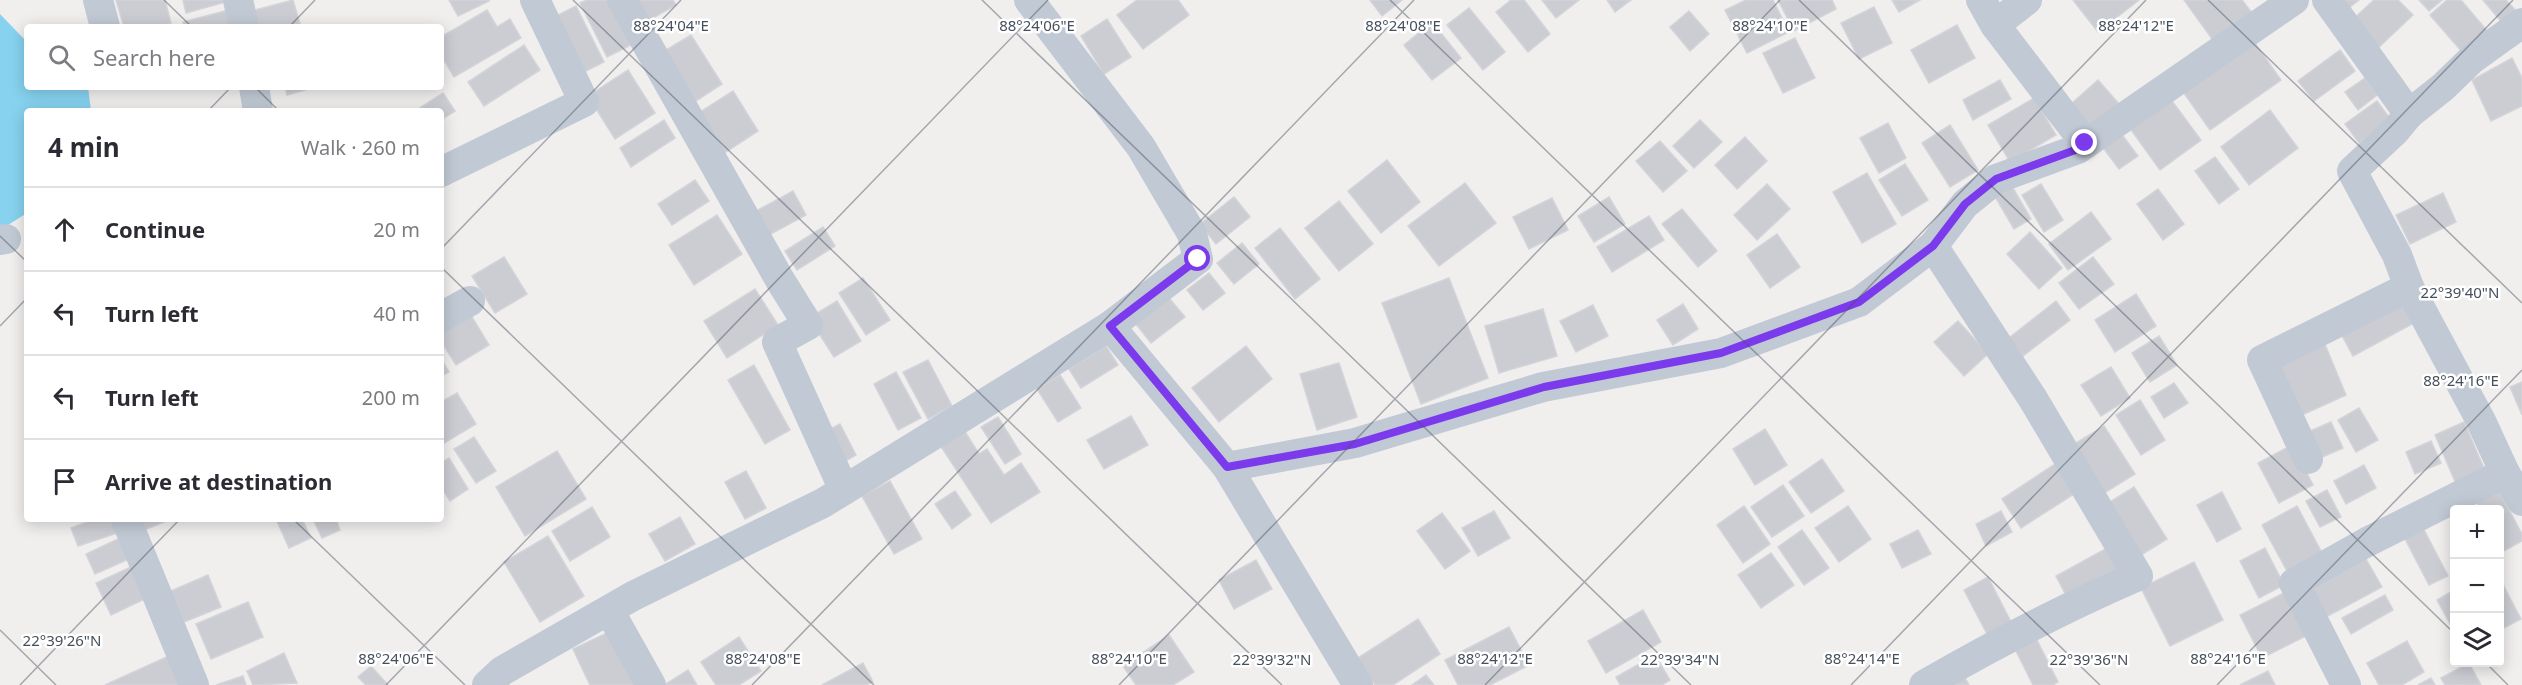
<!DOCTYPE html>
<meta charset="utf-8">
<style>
body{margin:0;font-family:"Noto Sans",sans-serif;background:#f7f7f7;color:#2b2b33}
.controls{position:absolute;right:18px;bottom:18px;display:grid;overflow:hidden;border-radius:6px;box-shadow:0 3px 15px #0003}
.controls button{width:54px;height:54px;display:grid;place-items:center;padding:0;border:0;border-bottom:2px solid #e1e1e2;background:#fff;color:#2b2b33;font:30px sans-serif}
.stop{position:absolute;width:18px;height:18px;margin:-14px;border:4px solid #7c3aed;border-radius:50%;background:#fff}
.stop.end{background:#7c3aed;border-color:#fff;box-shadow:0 2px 6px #0008}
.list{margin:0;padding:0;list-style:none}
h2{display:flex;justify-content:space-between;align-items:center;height:78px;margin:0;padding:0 24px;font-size:26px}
h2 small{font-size:20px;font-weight:400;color:#7c7c81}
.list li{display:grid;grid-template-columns:39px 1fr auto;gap:18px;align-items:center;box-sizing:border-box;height:84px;padding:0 24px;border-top:2px solid #e1e1e2}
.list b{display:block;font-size:22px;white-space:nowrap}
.list em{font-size:20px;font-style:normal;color:#7c7c81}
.icon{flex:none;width:33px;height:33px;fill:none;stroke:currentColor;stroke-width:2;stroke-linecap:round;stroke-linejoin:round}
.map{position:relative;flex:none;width:2522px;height:685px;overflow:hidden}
.search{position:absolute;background:#fff;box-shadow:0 3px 15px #0003;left:24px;top:24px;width:420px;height:66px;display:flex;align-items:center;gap:15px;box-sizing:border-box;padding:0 21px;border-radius:6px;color:#7c7c81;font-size:22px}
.panel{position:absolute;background:#fff;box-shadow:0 3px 15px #0003;left:24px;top:108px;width:420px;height:414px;border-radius:6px}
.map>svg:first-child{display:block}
.water{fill:#86d2ef}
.building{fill:#cbcdd3;stroke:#d2d4da;stroke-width:1.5}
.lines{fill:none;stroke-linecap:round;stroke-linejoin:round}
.street{stroke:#c1c9d4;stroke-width:30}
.route{stroke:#7c3aed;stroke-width:8}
.ticks{fill:none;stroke:#46505c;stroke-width:1.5;stroke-opacity:0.45}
.ticks-label{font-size:15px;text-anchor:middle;fill:#46505c;stroke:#fff;stroke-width:5;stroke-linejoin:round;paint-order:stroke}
</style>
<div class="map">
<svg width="2522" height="685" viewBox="0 0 2522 685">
<rect width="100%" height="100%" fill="#f1eeee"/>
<path class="water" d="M0,14L24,39H27V87H88L91,111H27V213L0,230Z"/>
<g class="building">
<path d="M116,0H165L171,23L156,27H124Z"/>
<path d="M183,0H229V1L186,13Z"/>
<path d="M293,0L301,27H252L248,12Z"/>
<path d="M449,0H488L489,1L458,16Z"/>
<path d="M587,0H608L631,45L607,57L580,3Z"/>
<path d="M634,0H673L676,5L646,22Z"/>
<path d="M1137,0H1178L1189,15L1143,49L1117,15Z"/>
<path d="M1370,0H1402L1382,16Z"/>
<path d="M1511,0H1524L1550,34L1528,52L1496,12Z"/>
<path d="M1542,0H1579L1556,18Z"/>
<path d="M1607,0H1631L1615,12Z"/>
<path d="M1746,0H1773L1789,32L1747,53L1725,10Z"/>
<path d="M1778,0H1832L1836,9L1794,31Z"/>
<path d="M1892,0H1920L1899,12Z"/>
<path d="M2073,0H2139L2098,32Z"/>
<path d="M2184,0H2242L2253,14L2215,43Z"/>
<path d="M2336,0H2359L2345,11Z"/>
<path d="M2374,0H2398L2413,15L2377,49L2351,21Z"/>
<path d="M2419,0H2442L2429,11Z"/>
<path d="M2447,0H2461L2488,32L2463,53L2430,15Z"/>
<path d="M2483,0H2506L2518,13L2504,25Z"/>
<path d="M576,6L604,62L578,75L550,19Z"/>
<path d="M1874,7L1892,43L1859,59L1841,23Z"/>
<path d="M1469,8L1505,52L1483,70L1447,25Z"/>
<path d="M229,10L234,27H184L183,22Z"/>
<path d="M487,10L497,27L510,19L521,38L454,77L441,55V37Z"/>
<path d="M1689,11L1709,34L1690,51L1670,27Z"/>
<path d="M1107,19L1131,57L1104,74L1081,36Z"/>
<path d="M1432,22L1461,58L1432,80L1404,45Z"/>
<path d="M1957,25L1975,58L1929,83L1911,50Z"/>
<path d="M691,35L722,84L693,103L661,53Z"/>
<path d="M1795,38L1815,78L1783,93L1763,53Z"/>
<path d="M2252,39L2281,80L2210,130L2181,89Z"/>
<path d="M524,45L540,70L484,106L468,82Z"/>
<path d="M2340,50L2355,71L2314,101L2298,81Z"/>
<path d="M2512,58L2522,78V106L2491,121L2472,80Z"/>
<path d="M628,70L655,113L615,139L588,96Z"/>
<path d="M2365,78L2377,95L2358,110L2345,92Z"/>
<path d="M2000,80L2011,99L1973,120L1963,100Z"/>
<path d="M2098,80L2119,104L2091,128L2071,104Z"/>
<path d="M285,87H315L287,95Z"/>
<path d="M733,91L758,131L723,154L697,114Z"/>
<path d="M443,93L455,111L441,120V111H415Z"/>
<path d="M2169,97L2201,140L2160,170L2129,127Z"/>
<path d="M2034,98L2056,135L2010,162L1988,125Z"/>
<path d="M2377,101L2391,120L2359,143L2345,124Z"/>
<path d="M2270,110L2298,148L2249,185L2221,147Z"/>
<path d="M664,120L675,138L631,167L620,148Z"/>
<path d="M1700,120L1722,142L1694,168L1673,146Z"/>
<path d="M1888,123L1906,158L1879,173L1860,138Z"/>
<path d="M1950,125L1978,170L1950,187L1922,143Z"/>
<path d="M2120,132L2138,156L2119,169L2101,145Z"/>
<path d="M1745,137L1767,161L1737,189L1715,165Z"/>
<path d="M1660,141L1687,171L1663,192L1636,161Z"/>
<path d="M2215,157L2239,189L2219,204L2195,171Z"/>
<path d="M1387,160L1420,202L1381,233L1348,191Z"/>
<path d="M1905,164L1928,200L1902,216L1879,180Z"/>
<path d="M1867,173L1896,224L1862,243L1833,192Z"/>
<path d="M695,180L709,201L672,225L658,204Z"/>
<path d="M1465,183L1496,223L1439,266L1408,226Z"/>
<path d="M2010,183L2031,219L2014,229L1993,193Z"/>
<path d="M1767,184L1790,209L1757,240L1734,215Z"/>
<path d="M2041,184L2063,220L2044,232L2022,195Z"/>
<path d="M2158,189L2184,224L2163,240L2137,204Z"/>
<path d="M793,191L806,215L769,235L756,211Z"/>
<path d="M2443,193L2456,222L2410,244L2396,215Z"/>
<path d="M1234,197L1250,217L1216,244L1200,224Z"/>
<path d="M1609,197L1625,224L1594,242L1578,216Z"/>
<path d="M1552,198L1568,230L1529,249L1513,217Z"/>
<path d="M1339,201L1373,244L1339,271L1305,228Z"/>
<path d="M1682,209L1717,251L1698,267L1662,224Z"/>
<path d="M2091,212L2111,239L2068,270L2049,244Z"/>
<path d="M717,215L742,254L694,285L669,245Z"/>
<path d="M1649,216L1664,240L1612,272L1597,247Z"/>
<path d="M823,227L835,246L797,270L785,251Z"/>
<path d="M1280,228L1320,279L1295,299L1255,248Z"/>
<path d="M2030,232L2062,268L2039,289L2007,254Z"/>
<path d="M1777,234L1800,267L1770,288L1747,255Z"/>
<path d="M1242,243L1259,264L1234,284L1217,263Z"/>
<path d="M504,257L527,294L495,313L472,276Z"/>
<path d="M2093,257L2114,284L2079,309L2059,283Z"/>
<path d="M1209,273L1225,293L1203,310L1187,290Z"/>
<path d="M863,278L890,320L866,335L839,293Z"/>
<path d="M1449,278L1488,378L1421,404L1382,303Z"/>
<path d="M755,289L778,325L727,358L704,321Z"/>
<path d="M2136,294L2156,326L2115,352L2095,320Z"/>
<path d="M1169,298L1185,317L1151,343L1136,324Z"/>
<path d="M2400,298L2414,323L2353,356L2339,330Z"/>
<path d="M837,301L861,341L834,357L809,318Z"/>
<path d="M2056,301L2070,320L2023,356L2009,338Z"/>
<path d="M1683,304L1698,329L1673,345L1657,320Z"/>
<path d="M1593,305L1608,336L1576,352L1560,321Z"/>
<path d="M1543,309L1557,356L1499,373L1485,326Z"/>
<path d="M469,312L489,345L456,365L441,341V329Z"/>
<path d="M1958,321L1988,354L1964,376L1934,342Z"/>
<path d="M2159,336L2177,365L2150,382L2132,353Z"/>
<path d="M2324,342L2346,395L2302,415L2279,362Z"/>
<path d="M1106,346L1118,365L1081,388L1069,369Z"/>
<path d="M1246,346L1272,379L1219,422L1192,388Z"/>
<path d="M441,359L449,372L441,376Z"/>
<path d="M928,360L952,406L928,419L903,372Z"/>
<path d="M1339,363L1357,417L1317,430L1300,374Z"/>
<path d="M754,365L790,430L765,444L728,380Z"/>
<path d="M2111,367L2130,398L2101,416L2081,385Z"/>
<path d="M896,372L921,418L898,430L874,384Z"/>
<path d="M1060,375L1081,408L1058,422L1037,389Z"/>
<path d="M2522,382V415L2510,387Z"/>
<path d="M2174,383L2188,403L2164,418L2151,397Z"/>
<path d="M457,393L476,424L441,445V402Z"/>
<path d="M2140,400L2165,440L2141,455L2116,415Z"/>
<path d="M2359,408L2378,440L2356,452L2338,420Z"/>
<path d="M1131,416L1148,445L1104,469L1087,440Z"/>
<path d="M998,417L1021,454L1005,464L981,427Z"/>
<path d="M2331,422L2343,448L2320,458L2308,432Z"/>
<path d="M2464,422L2486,473L2457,486L2435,435Z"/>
<path d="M840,424L856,455L842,463L826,431Z"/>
<path d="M2104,426L2135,474L2101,495L2071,446Z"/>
<path d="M1765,429L1787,465L1755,485L1733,449Z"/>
<path d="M964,430L979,454L987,449L1004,475L1021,463L1040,492L991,523L940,445Z"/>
<path d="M474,437L496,471L476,483L454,449Z"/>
<path d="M2431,441L2441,463L2415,474L2406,452Z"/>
<path d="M2292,445L2313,485L2279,503L2258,463Z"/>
<path d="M557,451L586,499L525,536L496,487Z"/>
<path d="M449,458L468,489L450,501L441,487V463Z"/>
<path d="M1822,459L1844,491L1811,513L1789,482Z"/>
<path d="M2058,462L2077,492L2021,528L2002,499Z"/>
<path d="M2364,465L2376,488L2346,504L2334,481Z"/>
<path d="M746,471L766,508L745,519L725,482Z"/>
<path d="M890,481L922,539L894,554L862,496Z"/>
<path d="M1783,485L1804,516L1772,537L1751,507Z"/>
<path d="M2134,487L2167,539L2138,557L2105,505Z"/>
<path d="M2498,489L2522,534V541L2502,552L2500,546V510H2480L2476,500Z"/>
<path d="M2327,490L2341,517L2320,527L2306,501Z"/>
<path d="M955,491L971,515L952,529L935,504Z"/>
<path d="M2222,492L2241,529L2217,542L2197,505Z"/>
<path d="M1744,506L1770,544L1743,563L1717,525Z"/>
<path d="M1848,506L1871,539L1839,562L1815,528Z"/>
<path d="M2297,506L2322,553L2287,571L2262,525Z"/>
<path d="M592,507L610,537L570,561L552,531Z"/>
<path d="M1494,511L1510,538L1478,556L1462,528Z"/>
<path d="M2001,511L2012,532L1986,546L1976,524Z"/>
<path d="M1442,513L1470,551L1445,569L1417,531Z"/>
<path d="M680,517L695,544L665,561L649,534Z"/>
<path d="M95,519H116L120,532L78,546L71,528Z"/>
<path d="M139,519H171L144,530Z"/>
<path d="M276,519H302L311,538L289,548Z"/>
<path d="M313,519H336L340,530L322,538Z"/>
<path d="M2421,524L2448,576L2429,585L2402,533Z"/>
<path d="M1802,530L1829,568L1804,585L1778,547Z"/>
<path d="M1918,530L1931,554L1902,568L1890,544Z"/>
<path d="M548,536L584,596L540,622L504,562Z"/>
<path d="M122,537L131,558L95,574L86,554Z"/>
<path d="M2109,547L2122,571L2068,599L2056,576Z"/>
<path d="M2265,548L2284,585L2259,598L2240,561Z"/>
<path d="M1771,553L1794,585L1761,608L1738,575Z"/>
<path d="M2366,559L2382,587L2326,617L2311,590Z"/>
<path d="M1256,560L1272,589L1234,609L1219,580Z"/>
<path d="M2194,562L2223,620L2170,646L2141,588Z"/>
<path d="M135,565L149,597L111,615L96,583Z"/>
<path d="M208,575L221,607L184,622L171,591Z"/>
<path d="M1988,577L2011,622L1987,634L1964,590Z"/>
<path d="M2500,579L2521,619L2500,630Z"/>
<path d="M2454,590V631L2437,600Z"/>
<path d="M2286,592L2308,635L2262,658L2240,615Z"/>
<path d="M2385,595L2393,610L2351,634L2342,618Z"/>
<path d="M248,602L263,637L211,659L196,624Z"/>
<path d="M1643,610L1661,642L1606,673L1588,641Z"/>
<path d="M1418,619L1440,654L1393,685H1375L1358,658Z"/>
<path d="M1509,627L1529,665L1490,685H1458L1445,660Z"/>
<path d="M609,632L635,685H590L573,649Z"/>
<path d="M1169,635L1194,672L1173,685H1136L1123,666Z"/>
<path d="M739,637L761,671L739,685H716L701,662Z"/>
<path d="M2036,638L2058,682L2053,685H2033L2015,649Z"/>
<path d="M2407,641L2424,672L2402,685H2379L2367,663Z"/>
<path d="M284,653L297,683L253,685L247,671Z"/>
<path d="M171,655L185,685H105Z"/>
<path d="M1655,655L1670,680L1662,685H1620L1616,677Z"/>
<path d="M863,663L873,682L866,685H822Z"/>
<path d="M2469,663L2481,685H2445L2441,678Z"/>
<path d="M371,666L388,685H366L358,677Z"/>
<path d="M688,670L697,685H667L666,684Z"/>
<path d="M2268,671L2275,685H2240Z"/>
<path d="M1963,674L1969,685H1943Z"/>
<path d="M1426,675L1434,685H1412Z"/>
<path d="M243,676L246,685H216Z"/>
<path d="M2431,678L2435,685H2418Z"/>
</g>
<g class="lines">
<g class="street">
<path d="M98,0L105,27"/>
<path d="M238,0L244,27"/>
<path d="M622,0L780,280L808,325L777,342L844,490"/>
<path d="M1029,0L1141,147L1192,234L1198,259L1110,326L1227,467L1358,685"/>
<path d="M1981,0L1995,25"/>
<path d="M2027,0L1995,25L2085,143"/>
<path d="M2327,0L2409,114"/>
<path d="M254,87L258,111"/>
<path d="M441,172L584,102L535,0"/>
<path d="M0,240L6,239"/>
<path d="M441,317L470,301"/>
<path d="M2308,459L2262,360L2409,287L2397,255L2352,171L2395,131L2409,114L2443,87L2472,59L2522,23"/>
<path d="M1227,467L1355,443L1543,387L1721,353L1859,302L1933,246"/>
<path d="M2505,473L2522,501"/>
<path d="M126,519L194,685"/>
<path d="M609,610L651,685"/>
<path d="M487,685L502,671L633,596L823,503L1110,326"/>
<path d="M1924,685C1993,645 2064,608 2138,576L2033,399L1933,246L1965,204L1996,179L2078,149L2294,0"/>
<path d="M2346,685L2294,583L2367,542L2505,473L2481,421L2409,287"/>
</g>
</g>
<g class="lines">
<path class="route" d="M1198,259L1110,326L1227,467L1355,444L1544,387L1721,353L1859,302L1933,246L1965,204L1996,179L2078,149L2085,143"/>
</g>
<path class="ticks" d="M164,0L192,27M573,0L1282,685M982,0L1691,685M1390,0L2100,685M1799,0L2454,633M2208,0L2522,303M289,27L315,0M255,87L279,111M208,111L231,87M0,236L27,262M441,249L681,0M441,267L874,685M0,326L27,298M293,519L465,685M0,630L56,685M2485,662L2508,685M20,685L180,519M386,685L1048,0M752,685L1414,0M1119,685L1780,0M1485,685L2146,0M1851,685L2513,0M2217,685L2522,370"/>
<g class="ticks-label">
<text x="671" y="31">88°24'04"E</text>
<text x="1037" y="31">88°24'06"E</text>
<text x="1403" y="31">88°24'08"E</text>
<text x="1770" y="31">88°24'10"E</text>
<text x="2136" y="31">88°24'12"E</text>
<text x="2460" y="298">22°39'40"N</text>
<text x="2461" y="386">88°24'16"E</text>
<text x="62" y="646">22°39'26"N</text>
<text x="396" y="664">88°24'06"E</text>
<text x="763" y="664">88°24'08"E</text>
<text x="1129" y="664">88°24'10"E</text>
<text x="1495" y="664">88°24'12"E</text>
<text x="1862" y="664">88°24'14"E</text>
<text x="2228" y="664">88°24'16"E</text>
<text x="1272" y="665">22°39'32"N</text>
<text x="1680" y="665">22°39'34"N</text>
<text x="2089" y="665">22°39'36"N</text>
</g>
</svg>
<div class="controls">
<button>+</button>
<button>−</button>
<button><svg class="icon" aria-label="layers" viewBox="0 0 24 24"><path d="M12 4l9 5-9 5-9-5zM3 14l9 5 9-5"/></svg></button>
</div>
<div class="stop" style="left:1198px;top:259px"></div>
<div class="stop end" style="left:2085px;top:143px"></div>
<div class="search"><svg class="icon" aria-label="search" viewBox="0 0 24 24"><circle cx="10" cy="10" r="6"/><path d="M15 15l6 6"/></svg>Search here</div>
<section class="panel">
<h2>4 min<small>Walk · 260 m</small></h2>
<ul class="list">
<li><svg class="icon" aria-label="ahead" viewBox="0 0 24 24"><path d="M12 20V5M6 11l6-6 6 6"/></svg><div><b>Continue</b></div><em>20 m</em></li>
<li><svg class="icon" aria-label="left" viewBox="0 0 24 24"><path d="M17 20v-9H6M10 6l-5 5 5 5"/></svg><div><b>Turn left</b></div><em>40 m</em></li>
<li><svg class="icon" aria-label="left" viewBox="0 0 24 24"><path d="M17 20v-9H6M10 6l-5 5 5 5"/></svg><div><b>Turn left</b></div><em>200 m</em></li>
<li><svg class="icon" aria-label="arrive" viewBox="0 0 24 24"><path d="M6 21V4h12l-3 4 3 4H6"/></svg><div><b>Arrive at destination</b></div></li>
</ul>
</section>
</div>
